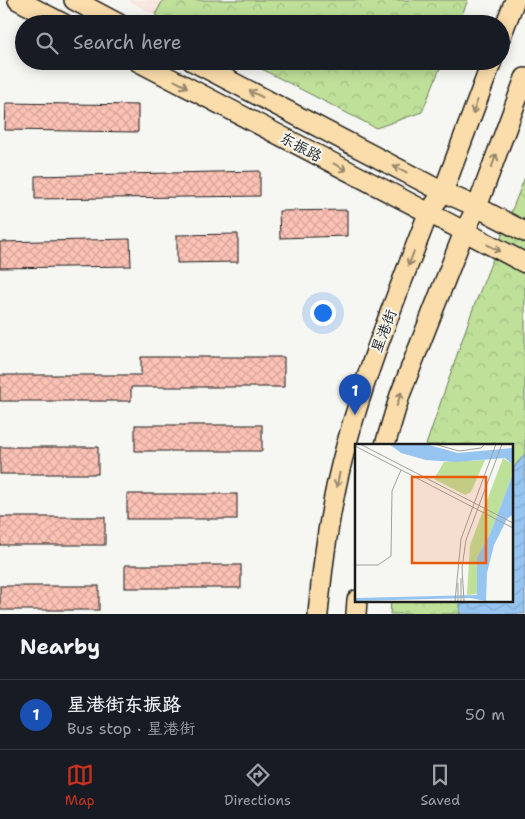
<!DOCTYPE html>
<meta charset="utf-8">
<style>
body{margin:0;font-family:"Shantell Sans","LXGW WenKai TC",sans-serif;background:#20242c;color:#f1f3f6}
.you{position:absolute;left:322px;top:312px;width:18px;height:18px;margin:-12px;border:4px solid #fff;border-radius:50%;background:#1a73e8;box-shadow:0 0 0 8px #1a73e833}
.badge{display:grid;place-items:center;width:32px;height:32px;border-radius:50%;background:#c8321e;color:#fff;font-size:16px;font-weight:700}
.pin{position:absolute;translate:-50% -41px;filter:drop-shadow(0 1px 2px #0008)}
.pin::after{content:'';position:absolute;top:26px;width:18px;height:15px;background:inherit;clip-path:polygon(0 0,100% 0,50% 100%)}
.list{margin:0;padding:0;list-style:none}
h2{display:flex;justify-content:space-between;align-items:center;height:65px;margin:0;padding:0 20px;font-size:21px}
h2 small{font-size:16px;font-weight:400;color:#9ea1a6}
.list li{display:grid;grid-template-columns:32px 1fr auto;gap:15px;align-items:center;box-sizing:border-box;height:70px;padding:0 20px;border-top:1px solid #363941}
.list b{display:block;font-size:19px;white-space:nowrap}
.list p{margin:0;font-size:16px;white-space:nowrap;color:#9ea1a6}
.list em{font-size:16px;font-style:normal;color:#9ea1a6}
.icon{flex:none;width:28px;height:28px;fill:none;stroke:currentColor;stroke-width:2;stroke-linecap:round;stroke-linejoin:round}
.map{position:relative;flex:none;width:525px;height:614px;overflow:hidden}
.search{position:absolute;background:#171b24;box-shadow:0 2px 12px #0003;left:15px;right:15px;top:15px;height:55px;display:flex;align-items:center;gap:12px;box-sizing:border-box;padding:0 18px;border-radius:28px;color:#9ea1a6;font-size:19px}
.sheet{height:135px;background:#171b24}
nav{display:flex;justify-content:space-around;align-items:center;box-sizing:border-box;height:70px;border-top:1px solid #363941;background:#171b24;font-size:14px;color:#9ea1a6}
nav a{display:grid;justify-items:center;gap:2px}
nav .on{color:#c8321e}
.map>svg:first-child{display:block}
.built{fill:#f8e6e0}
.park{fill:url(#park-crowns);stroke:#6d7e5a}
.water{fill:url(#water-waves);stroke:#66819c}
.building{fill:url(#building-cross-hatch);stroke:#1c1c1c}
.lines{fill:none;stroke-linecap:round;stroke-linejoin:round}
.major-casing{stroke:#1c1c1c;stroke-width:22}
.major{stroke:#faddab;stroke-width:19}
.oneway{stroke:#96866b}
.labels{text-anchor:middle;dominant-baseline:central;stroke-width:4;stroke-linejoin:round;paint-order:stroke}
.street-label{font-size:15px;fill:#1c1c1c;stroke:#f6f6f2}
.inset-road{fill:none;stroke:#9f9f9c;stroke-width:1}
.view{fill:#e8590c;fill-opacity:0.15;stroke:#e8590c;stroke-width:2.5}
.inset-edge{fill:none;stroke:#1c1c1c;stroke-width:2.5}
</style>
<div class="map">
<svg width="525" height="614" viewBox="0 0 525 614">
<defs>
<pattern id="park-crowns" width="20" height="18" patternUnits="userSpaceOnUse" patternTransform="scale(1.25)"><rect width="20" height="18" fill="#bee099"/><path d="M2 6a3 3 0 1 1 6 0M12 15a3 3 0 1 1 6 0" fill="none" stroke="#a3c083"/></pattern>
<pattern id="water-waves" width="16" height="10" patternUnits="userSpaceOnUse" patternTransform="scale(1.25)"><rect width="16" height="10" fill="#97c5f1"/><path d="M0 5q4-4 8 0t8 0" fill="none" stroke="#82a9ce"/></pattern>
<pattern id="building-cross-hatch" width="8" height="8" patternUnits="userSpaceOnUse" patternTransform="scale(1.25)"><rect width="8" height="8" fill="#fcc2b5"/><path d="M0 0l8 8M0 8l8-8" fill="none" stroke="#d7a69b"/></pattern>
</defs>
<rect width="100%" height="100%" fill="#f6f6f2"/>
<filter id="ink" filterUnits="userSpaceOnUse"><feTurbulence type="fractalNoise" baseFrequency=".02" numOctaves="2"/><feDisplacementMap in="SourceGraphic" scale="10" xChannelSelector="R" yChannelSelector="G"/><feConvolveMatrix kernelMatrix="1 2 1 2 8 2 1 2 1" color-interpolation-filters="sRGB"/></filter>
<g filter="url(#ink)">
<path class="built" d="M127,0H163L155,15Z"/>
<g class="park">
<path d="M163,0H468L458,24H173L155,15Z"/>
<path d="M246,61H443L422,112L376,128Z"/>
<path d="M525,177V454L511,471V445H426L471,314Z"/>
<path d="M391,600H460V614H390Z"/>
</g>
<path class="water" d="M525,454V614H460V600H511V471Z"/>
<g class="building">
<path d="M6,103L138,105V132L5,130Z"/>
<path d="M260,171V196L35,199V176Z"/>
<path d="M347,210V236L280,238L279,211Z"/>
<path d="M238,234V262L177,263V235Z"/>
<path d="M130,239L131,266L0,268V242Z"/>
<path d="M141,357H284V387H131V401H0V375H141Z"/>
<rect x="135" y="425" width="127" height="26"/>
<rect x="0" y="447" width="98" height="27"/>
<rect x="127" y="494" width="110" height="25"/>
<rect x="0" y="517" width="105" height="28"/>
<rect x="125" y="565" width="116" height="23"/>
<rect x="0" y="586" width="99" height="24"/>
</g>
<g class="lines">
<defs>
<g id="major">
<path d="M18,0L64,24"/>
<path d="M74,0L119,24"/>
<path d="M501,36L515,0"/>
<path d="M137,61L525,263"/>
<path d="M192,61L443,192L477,207L525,232"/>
<path d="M385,445L400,395L464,232L477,207L525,78"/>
<path d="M318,614C323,559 331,499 346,446C367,367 399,290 428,214L443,192L492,61"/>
<path d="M356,614L357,600"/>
</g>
</defs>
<use href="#major" class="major-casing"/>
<use href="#major" class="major"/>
</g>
<defs><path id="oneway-shaft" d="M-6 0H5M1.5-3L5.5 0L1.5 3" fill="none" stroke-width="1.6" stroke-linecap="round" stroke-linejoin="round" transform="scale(1.25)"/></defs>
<g class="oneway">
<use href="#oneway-shaft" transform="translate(181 84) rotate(28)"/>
<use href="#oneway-shaft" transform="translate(256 94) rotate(-153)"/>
<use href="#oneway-shaft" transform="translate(475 107) rotate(110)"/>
<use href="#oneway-shaft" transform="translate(494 161) rotate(-69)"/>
<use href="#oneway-shaft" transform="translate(340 167) rotate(28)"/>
<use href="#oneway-shaft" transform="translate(400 169) rotate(-153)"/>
<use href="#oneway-shaft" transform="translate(494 248) rotate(27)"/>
<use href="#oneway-shaft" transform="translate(411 259) rotate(111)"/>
<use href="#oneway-shaft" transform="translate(399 399) rotate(-72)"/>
<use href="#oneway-shaft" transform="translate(338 480) rotate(102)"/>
</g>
</g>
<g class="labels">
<g class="street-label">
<text transform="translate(301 147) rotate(28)">东振路</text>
<text transform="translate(384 331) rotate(-69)">星港街</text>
</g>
</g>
<g transform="translate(355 444)">
<rect width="158" height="158" fill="#f6f6f2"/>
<path d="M148,14L157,20V32L135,90L122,113V150L112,151L115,101ZM130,16L116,48L110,51L79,35L89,18Z" fill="#bee099"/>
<path d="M34,0H70L103,9L157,4V20L150,14L100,18L71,16L46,9ZM157,32V71L152,75L139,101L132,129L131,157L115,154L0,157V154L122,151V113L135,90Z" fill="#97c5f1"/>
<path class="inset-road" d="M5,0L158,79M79,0L104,7L126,4L130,0M0,2L158,84M0,121H23L36,112L37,47L46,26M106,134V157M103,139V157M100,157L106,95L141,0M109,157L107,124L111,96L147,0"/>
<path class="view" d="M57,33H131V119H57Z"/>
<rect width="158" height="158" class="inset-edge"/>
</g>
</svg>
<div class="you"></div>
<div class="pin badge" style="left:355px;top:415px;background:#1a4fb4">1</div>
<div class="search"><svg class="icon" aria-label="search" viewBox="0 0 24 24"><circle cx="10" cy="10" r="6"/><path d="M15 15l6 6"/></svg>Search here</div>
</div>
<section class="sheet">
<h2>Nearby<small></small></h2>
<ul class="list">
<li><span class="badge" style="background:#1a4fb4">1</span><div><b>星港街东振路</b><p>Bus stop · 星港街</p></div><em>50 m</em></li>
</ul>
</section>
<nav>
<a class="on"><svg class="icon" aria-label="map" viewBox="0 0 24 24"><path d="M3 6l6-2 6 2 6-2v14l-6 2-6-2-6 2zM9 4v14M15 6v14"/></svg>Map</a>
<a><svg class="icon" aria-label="directions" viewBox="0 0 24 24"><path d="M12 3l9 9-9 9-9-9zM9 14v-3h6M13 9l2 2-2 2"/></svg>Directions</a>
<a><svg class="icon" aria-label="saved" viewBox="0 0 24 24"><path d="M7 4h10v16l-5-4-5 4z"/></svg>Saved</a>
</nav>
